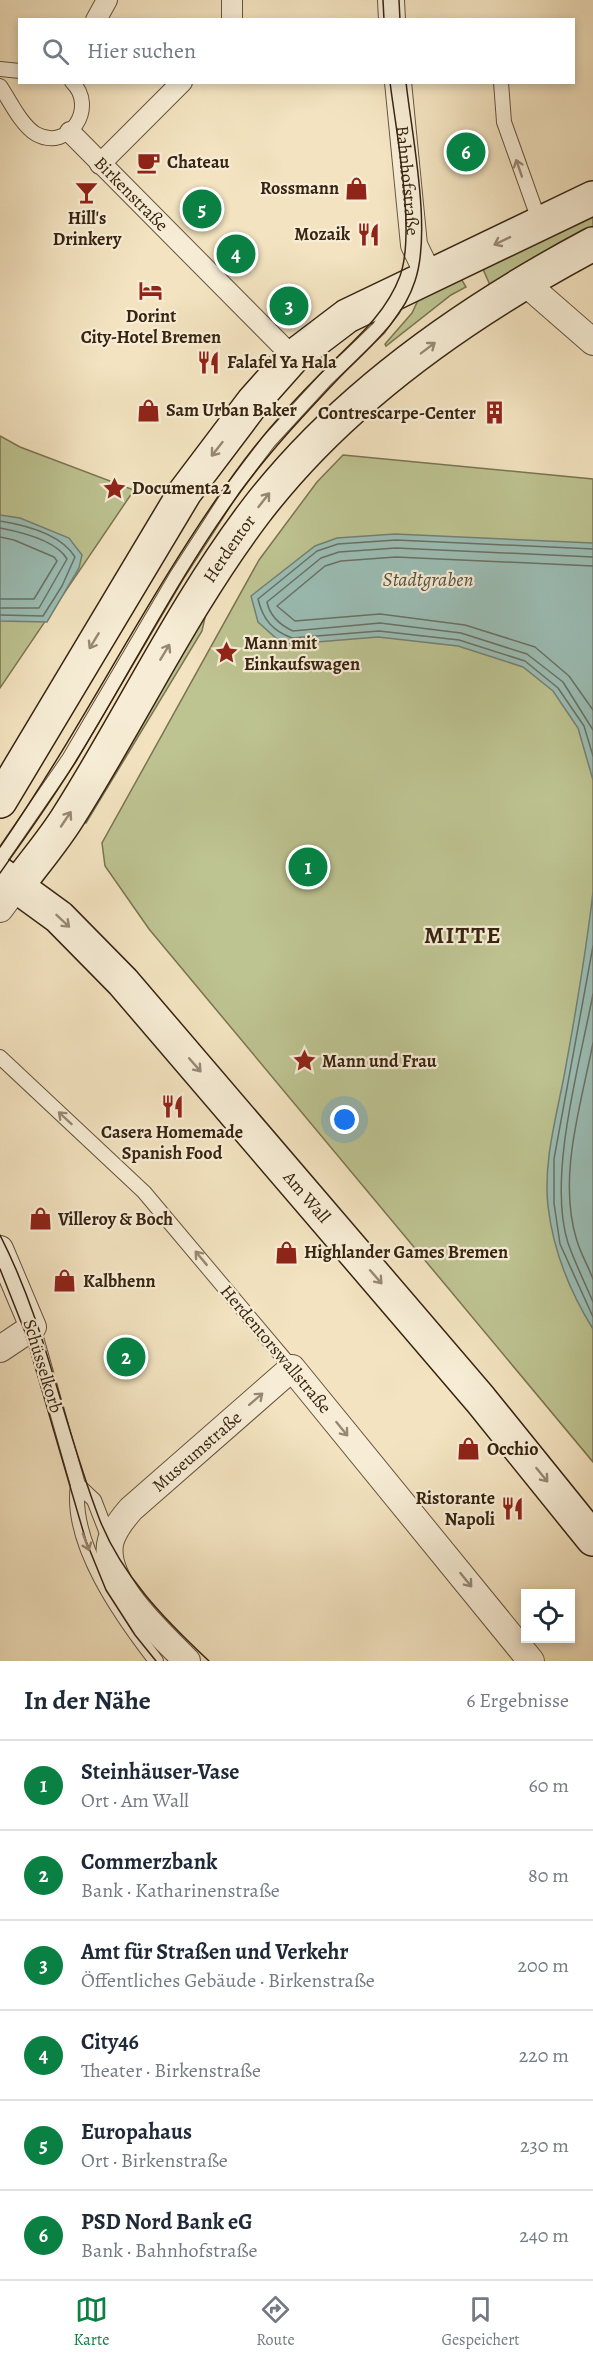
<!DOCTYPE html>
<html lang="de">
<meta charset="utf-8">
<style>
body{margin:0;font-family:Alegreya,serif;background:#f6f6f7;color:#1f2937}
.controls{position:absolute;right:18px;bottom:18px;display:grid;overflow:hidden;border-radius:0px;box-shadow:0 3px 9px #0003}
.controls button{width:54px;height:54px;display:grid;place-items:center;padding:0;border:0;border-bottom:2px solid #e0e1e3;background:#fff;color:#1f2937;font:30px sans-serif}
.you{position:absolute;left:345px;top:1120px;width:21px;height:21px;margin:-15px;border:4px solid #fff;border-radius:50%;background:#1a73e8;box-shadow:0 0 0 9px #1a73e833}
.badge{display:grid;place-items:center;width:39px;height:39px;border-radius:50%;background:#0b8043;color:#fff;font-size:20px;font-weight:700}
.pin{position:absolute;translate:-50% -50%;border:3px solid #fff;box-shadow:0 2px 6px #0006}
.list{margin:0;padding:0;list-style:none}
h2{display:flex;justify-content:space-between;align-items:center;height:78px;margin:0;padding:0 24px;font-size:26px}
h2 small{font-size:20px;font-weight:400;color:#747a83}
.list li{display:grid;grid-template-columns:39px 1fr auto;gap:18px;align-items:center;box-sizing:border-box;height:90px;padding:0 24px;border-top:2px solid #e0e1e3}
.list b{display:block;font-size:22px;white-space:nowrap}
.list p{margin:0;font-size:20px;white-space:nowrap;color:#747a83}
.list em{font-size:20px;font-style:normal;color:#747a83}
.icon{flex:none;width:33px;height:33px;fill:none;stroke:currentColor;stroke-width:2;stroke-linecap:round;stroke-linejoin:round}
.map{position:relative;flex:none;width:593px;height:1661px;overflow:hidden}
.search{position:absolute;background:#fff;box-shadow:0 3px 9px #0003;left:18px;right:18px;top:18px;height:66px;display:flex;align-items:center;gap:15px;box-sizing:border-box;padding:0 21px;border-radius:0px;color:#747a83;font-size:22px}
.sheet{height:618px;background:#fff}
nav{display:flex;justify-content:space-around;align-items:center;box-sizing:border-box;height:84px;border-top:2px solid #e0e1e3;background:#fff;font-size:16px;color:#747a83}
nav a{display:grid;justify-items:center;gap:3px}
nav .on{color:#0b8043}
.map>svg:first-child{display:block}
.green{fill:#bdc391;stroke:#7a7451;stroke-width:1.5}
.water{fill:#9bbeb6;stroke:#738074;stroke-width:1.5}
.lines{fill:none;stroke-linecap:round;stroke-linejoin:round}
.shore{stroke:#697164;stroke-width:1.5}
.service-casing{stroke:#66543d;stroke-width:16}
.pedestrian-casing{stroke:#66543d;stroke-width:22}
.minor-casing{stroke:#66543d;stroke-width:28}
.secondary-casing{stroke:#372411;stroke-width:36}
.service{stroke:#f7edd6;stroke-width:14}
.pedestrian{stroke:#f7edd6;stroke-width:20}
.minor{stroke:#f7edd6;stroke-width:26}
.secondary{stroke:#f7edd6;stroke-width:33}
.tram{stroke:#372411;stroke-width:1.5}
.oneway{stroke:#978874}
.labels{text-anchor:middle;dominant-baseline:central;stroke-width:4.5;stroke-linejoin:round;paint-order:stroke}
.poi-label{font-size:18px;font-weight:bold;fill:#372411;stroke:#f7edd6;text-anchor:start}
.street-label{font-size:18px;fill:#372411;stroke:#f7edd6}
.water-label{font-size:20px;font-style:italic;fill:#555243;stroke:#f7edd6}
.district-label{font-size:24px;font-weight:bold;letter-spacing:1.5px;fill:#372411;stroke:#f7edd6}
</style>
<div class="map">
<svg width="593" height="1661" viewBox="0 0 593 1661">
<rect width="100%" height="100%" fill="#f3e3c0"/>
<filter id="stains"><feTurbulence type="fractalNoise" baseFrequency=".00333" numOctaves="4"/><feColorMatrix values="0 0 0 0 .2 0 0 0 0 .09 0 0 0 0 .02 0 0 0 .5 -.17"/></filter>
<radialGradient id="worn" r=".72"><stop offset=".6" stop-color="#630" stop-opacity="0"/><stop offset="1" stop-color="#630" stop-opacity=".3"/></radialGradient>
<g class="green">
<path d="M593,212V228L490,285L482,267Z"/>
<path d="M460,277L466,287L451,295L386,346L385,344L412,313L420,296Z"/>
<path d="M0,436L20,447L134,490L0,688Z"/>
<path d="M343,455L593,479V1462L149,929L105,866L102,843L259,560L317,482Z"/>
<path d="M206,613L202,631L86,823L75,817Z"/>
</g>
<g class="water">
<path d="M0,515L20,518L69,538L82,555L79,568L47,622L0,621Z"/>
<path d="M395,534L593,543V780L578,728L553,691L523,667L458,646L378,637L292,644L277,639L258,622L251,596L315,546L337,538Z"/>
<path d="M593,892V1329C570,1292 553,1249 548,1206C543,1161 557,1115 565,1071C576,1011 586,952 593,892Z"/>
</g>
<g class="lines">
<g class="shore">
<path d="M0,521C25,525 61,534 75,557L62,586L43,616L0,615"/>
<path d="M0,528C21,532 56,540 67,559L39,608H0"/>
<path d="M0,537L14,540L54,557L57,561L34,599H0"/>
<path d="M593,549L396,540L338,544L317,551L258,599C263,620 273,631 292,638L379,631L459,640L525,661L558,688L584,726L593,756"/>
<path d="M593,557L396,548L339,552L321,558L267,602C270,617 280,625 293,631L380,623L461,633L527,654L563,682L593,730"/>
<path d="M593,566L396,557L341,561L325,566L277,606L295,621L380,614L465,625L535,647L569,676L593,710"/>
<path d="M593,946L554,1159V1203L560,1244L593,1317"/>
<path d="M593,994C580,1063 547,1177 568,1243C575,1263 585,1283 593,1302"/>
<path d="M593,1043C581,1105 557,1178 577,1241C581,1254 588,1266 593,1279"/>
</g>
<defs>
<g id="service">
<path d="M0,69L20,71"/>
<path d="M501,82L504,122L540,223"/>
<path d="M0,86C10,101 21,125 36,134C69,152 98,107 72,82"/>
<path d="M0,859L69,759L176,577L234,487L269,441L325,380L379,328L399,299"/>
<path d="M0,1057L144,1192L292,1368"/>
<path d="M33,1327L78,1485C69,1543 122,1617 156,1661"/>
<path d="M78,1485L94,1500L110,1541"/>
</g>
<g id="pedestrian">
<path d="M232,0V20"/>
<path d="M96,20L107,0"/>
<path id="s1" d="M70,132L293,357"/>
<path d="M100,164L182,82"/>
</g>
<g id="minor">
<path d="M391,0L392,20"/>
<path id="s2" d="M398,82L414,245L429,276"/>
<path d="M523,281L593,342"/>
<path d="M0,909L17,886"/>
<path d="M0,1249L33,1327L0,1349"/>
<path id="s3" d="M187,1661C162,1635 99,1580 111,1540C115,1528 123,1518 131,1509L292,1368L531,1661"/>
</g>
<g id="secondary">
<path d="M0,801L185,492L253,402L293,357L347,316L593,198"/>
<path id="s4" d="M0,874L59,917L123,982L480,1399L593,1539"/>
<path id="s5" d="M17,886C34,863 53,841 68,817C132,716 183,607 255,512C341,399 469,310 593,244"/>
</g>
</defs>
<use href="#service" class="service-casing"/>
<use href="#pedestrian" class="pedestrian-casing"/>
<use href="#minor" class="minor-casing"/>
<use href="#secondary" class="secondary-casing"/>
<use href="#service" class="service"/>
<use href="#pedestrian" class="pedestrian"/>
<use href="#minor" class="minor"/>
<use href="#secondary" class="secondary"/>
<g class="tram">
<path d="M383,0L384,20"/>
<path d="M399,0L400,20"/>
<path d="M0,847C84,726 148,593 234,474C260,437 291,403 323,371C352,342 385,316 400,276C416,232 396,132 390,82"/>
<path d="M0,873C26,836 52,800 76,761C131,672 178,577 241,491C270,451 304,415 338,379C367,349 402,322 415,281C432,231 412,137 406,82"/>
<path d="M0,1235C46,1325 63,1424 99,1518C121,1575 165,1620 209,1661"/>
<path d="M0,1269L25,1332L86,1541L106,1590L135,1635L156,1661"/>
</g>
</g>
<defs><path id="oneway-shaft" d="M-6 0H5M1.5-3L5.5 0L1.5 3" fill="none" stroke-width="1.6" stroke-linecap="round" stroke-linejoin="round" transform="scale(1.5)"/></defs>
<g class="oneway">
<use href="#oneway-shaft" transform="translate(519 168) rotate(-109)"/>
<use href="#oneway-shaft" transform="translate(502 241) rotate(154)"/>
<use href="#oneway-shaft" transform="translate(428 348) rotate(-37)"/>
<use href="#oneway-shaft" transform="translate(217 449) rotate(128)"/>
<use href="#oneway-shaft" transform="translate(264 500) rotate(-52)"/>
<use href="#oneway-shaft" transform="translate(94 641) rotate(121)"/>
<use href="#oneway-shaft" transform="translate(165 652) rotate(-59)"/>
<use href="#oneway-shaft" transform="translate(66 819) rotate(-56)"/>
<use href="#oneway-shaft" transform="translate(63 921) rotate(43)"/>
<use href="#oneway-shaft" transform="translate(195 1065) rotate(49)"/>
<use href="#oneway-shaft" transform="translate(65 1118) rotate(-137)"/>
<use href="#oneway-shaft" transform="translate(201 1258) rotate(-130)"/>
<use href="#oneway-shaft" transform="translate(376 1277) rotate(49)"/>
<use href="#oneway-shaft" transform="translate(256 1399) rotate(-41)"/>
<use href="#oneway-shaft" transform="translate(342 1429) rotate(51)"/>
<use href="#oneway-shaft" transform="translate(542 1475) rotate(51)"/>
<use href="#oneway-shaft" transform="translate(86 1542) rotate(70)"/>
<use href="#oneway-shaft" transform="translate(466 1580) rotate(51)"/>
</g>
<defs>
<symbol id="cafe-bare" viewBox="-9 -9 18 18"><path d="M-5.5-4.5H6V0H3Q3 3.5 0 3.5H-2.5Q-5.5 3.5-5.5 0ZM3-3.2v2h1.7v-2ZM-6 4.5H4V6H-6Z" fill="#8f2418" stroke="#f7edd6" stroke-width="2.5" paint-order="stroke"/></symbol>
<symbol id="shop-bare" viewBox="-9 -9 18 18"><path d="M-5-2.5h2.3a2.7 3.5 0 0 1 5.4 0H5L5.5 6h-11ZM-1.5-2.5h3a1.5 2.3 0 0 0-3 0Z" fill="#8f2418" stroke="#f7edd6" stroke-width="2.5" paint-order="stroke"/></symbol>
<symbol id="bar-bare" viewBox="-9 -9 18 18"><path d="M-6-5H6L.8 .8V4.5H3.5V6h-7V4.5H-.8V.8Z" fill="#8f2418" stroke="#f7edd6" stroke-width="2.5" paint-order="stroke"/></symbol>
<symbol id="restaurant-bare" viewBox="-9 -9 18 18"><path d="M-5-6h1v4h1v-4h1v4h1v-4h1v5L-1.5 .5V6h-2V.5L-5-1ZM5-6V6H3V1.5H1.5Q1.5-4 5-6Z" fill="#8f2418" stroke="#f7edd6" stroke-width="2.5" paint-order="stroke"/></symbol>
<symbol id="hotel-bare" viewBox="-9 -9 18 18"><path d="M-6-4.5h1.5V1H6V5H4.5V3h-9V5H-6ZM-4 0a1.8 1.8 0 1 1 3.6 0ZM.5 0V-2.5h3Q6-2.5 6 0Z" fill="#8f2418" stroke="#f7edd6" stroke-width="2.5" paint-order="stroke"/></symbol>
<symbol id="building-bare" viewBox="-9 -9 18 18"><path d="M-4-6H4V6H1V3H-1V6H-4ZM-2.5-4.3h1.7v1.8h-1.7ZM.8-4.3h1.7v1.8H.8ZM-2.5-1h1.7V.8h-1.7ZM.8-1h1.7V.8H.8Z" fill="#8f2418" stroke="#f7edd6" stroke-width="2.5" paint-order="stroke"/></symbol>
<symbol id="sight-bare" viewBox="-9 -9 18 18"><path d="M0-6L1.8-2.2L6-1.7L2.9 1.2L3.7 5.4L0 3.3L-3.7 5.4L-2.9 1.2L-6-1.7L-1.8-2.2Z" fill="#8f2418" stroke="#f7edd6" stroke-width="2.5" paint-order="stroke"/></symbol>
</defs>
<g fill-rule="evenodd">
<use href="#cafe-bare" x="132" y="146" width="33" height="33"/>
<use href="#shop-bare" x="340" y="172" width="33" height="33"/>
<use href="#bar-bare" x="70" y="176" width="33" height="33"/>
<use href="#restaurant-bare" x="352" y="218" width="33" height="33"/>
<use href="#hotel-bare" x="134" y="274" width="33" height="33"/>
<use href="#restaurant-bare" x="192" y="346" width="33" height="33"/>
<use href="#shop-bare" x="132" y="394" width="33" height="33"/>
<use href="#building-bare" x="478" y="396" width="33" height="33"/>
<use href="#sight-bare" x="98" y="472" width="33" height="33"/>
<use href="#sight-bare" x="210" y="636" width="33" height="33"/>
<use href="#sight-bare" x="288" y="1044" width="33" height="33"/>
<use href="#restaurant-bare" x="156" y="1090" width="33" height="33"/>
<use href="#shop-bare" x="24" y="1202" width="33" height="33"/>
<use href="#shop-bare" x="270" y="1236" width="33" height="33"/>
<use href="#shop-bare" x="48" y="1264" width="33" height="33"/>
<use href="#shop-bare" x="452" y="1432" width="33" height="33"/>
<use href="#restaurant-bare" x="496" y="1492" width="33" height="33"/>
</g>
<g class="labels">
<g class="poi-label">
<text x="167" y="162">Chateau</text>
<text x="339" y="188" text-anchor="end">Rossmann</text>
<text x="87" y="218" text-anchor="middle">Hill's<tspan x="87" dy="21">Drinkery</tspan></text>
<text x="350" y="234" text-anchor="end">Mozaik</text>
<text x="151" y="316" text-anchor="middle">Dorint<tspan x="151" dy="21">City-Hotel Bremen</tspan></text>
<text x="227" y="362">Falafel Ya Hala</text>
<text x="166" y="410">Sam Urban Baker</text>
<text x="476" y="413" text-anchor="end">Contrescarpe-Center</text>
<text x="132" y="488">Documenta 2</text>
<text x="244" y="643">Mann mit<tspan x="244" dy="21">Einkaufswagen</tspan></text>
<text x="322" y="1061">Mann und Frau</text>
<text x="172" y="1132" text-anchor="middle">Casera Homemade<tspan x="172" dy="21">Spanish Food</tspan></text>
<text x="58" y="1219">Villeroy &amp; Boch</text>
<text x="304" y="1252">Highlander Games Bremen</text>
<text x="83" y="1281">Kalbhenn</text>
<text x="487" y="1449">Occhio</text>
<text x="495" y="1498" text-anchor="end">Ristorante<tspan x="495" dy="21">Napoli</tspan></text>
</g>
<g class="street-label">
<text stroke="none"><textPath href="#s2" startOffset="99">Bahnhofstraße</textPath></text>
<text stroke="none"><textPath href="#s1" startOffset="87">Birkenstraße</textPath></text>
<text stroke="none"><textPath href="#s5" startOffset="399">Herdentor</textPath></text>
<text stroke="none"><textPath href="#s4" startOffset="447">Am Wall</textPath></text>
<text transform="translate(276 1349) rotate(50)">Herdentorswallstraße</text>
<text transform="translate(43 1366) rotate(73)">Schüsselkorb</text>
<text stroke="none"><textPath href="#s3" startOffset="273">Museumstraße</textPath></text>
</g>
<g class="water-label">
<text x="428" y="579">Stadtgraben</text>
</g>
<g class="district-label">
<text x="463" y="935">MITTE</text>
</g>
</g>
<rect width="100%" height="100%" filter="url(#stains)"/>
<rect width="100%" height="100%" fill="url(#worn)"/>
</svg>
<div class="controls">
<button><svg class="icon" aria-label="locate" viewBox="0 0 24 24"><circle cx="12" cy="12" r="6"/><path d="M12 2v4M12 18v4M2 12h4M18 12h4"/></svg></button>
</div>
<div class="you"></div>
<div class="pin badge" style="left:308px;top:867px">1</div>
<div class="pin badge" style="left:126px;top:1357px">2</div>
<div class="pin badge" style="left:289px;top:306px">3</div>
<div class="pin badge" style="left:236px;top:254px">4</div>
<div class="pin badge" style="left:202px;top:209px">5</div>
<div class="pin badge" style="left:466px;top:152px">6</div>
<div class="search"><svg class="icon" aria-label="search" viewBox="0 0 24 24"><circle cx="10" cy="10" r="6"/><path d="M15 15l6 6"/></svg>Hier suchen</div>
</div>
<section class="sheet">
<h2>In der Nähe<small>6 Ergebnisse</small></h2>
<ul class="list">
<li><span class="badge">1</span><div><b>Steinhäuser-Vase</b><p>Ort · Am Wall</p></div><em>60 m</em></li>
<li><span class="badge">2</span><div><b>Commerzbank</b><p>Bank · Katharinenstraße</p></div><em>80 m</em></li>
<li><span class="badge">3</span><div><b>Amt für Straßen und Verkehr</b><p>Öffentliches Gebäude · Birkenstraße</p></div><em>200 m</em></li>
<li><span class="badge">4</span><div><b>City46</b><p>Theater · Birkenstraße</p></div><em>220 m</em></li>
<li><span class="badge">5</span><div><b>Europahaus</b><p>Ort · Birkenstraße</p></div><em>230 m</em></li>
<li><span class="badge">6</span><div><b>PSD Nord Bank eG</b><p>Bank · Bahnhofstraße</p></div><em>240 m</em></li>
</ul>
</section>
<nav>
<a class="on"><svg class="icon" aria-label="map" viewBox="0 0 24 24"><path d="M3 6l6-2 6 2 6-2v14l-6 2-6-2-6 2zM9 4v14M15 6v14"/></svg>Karte</a>
<a><svg class="icon" aria-label="directions" viewBox="0 0 24 24"><path d="M12 3l9 9-9 9-9-9zM9 14v-3h6M13 9l2 2-2 2"/></svg>Route</a>
<a><svg class="icon" aria-label="saved" viewBox="0 0 24 24"><path d="M7 4h10v16l-5-4-5 4z"/></svg>Gespeichert</a>
</nav>
